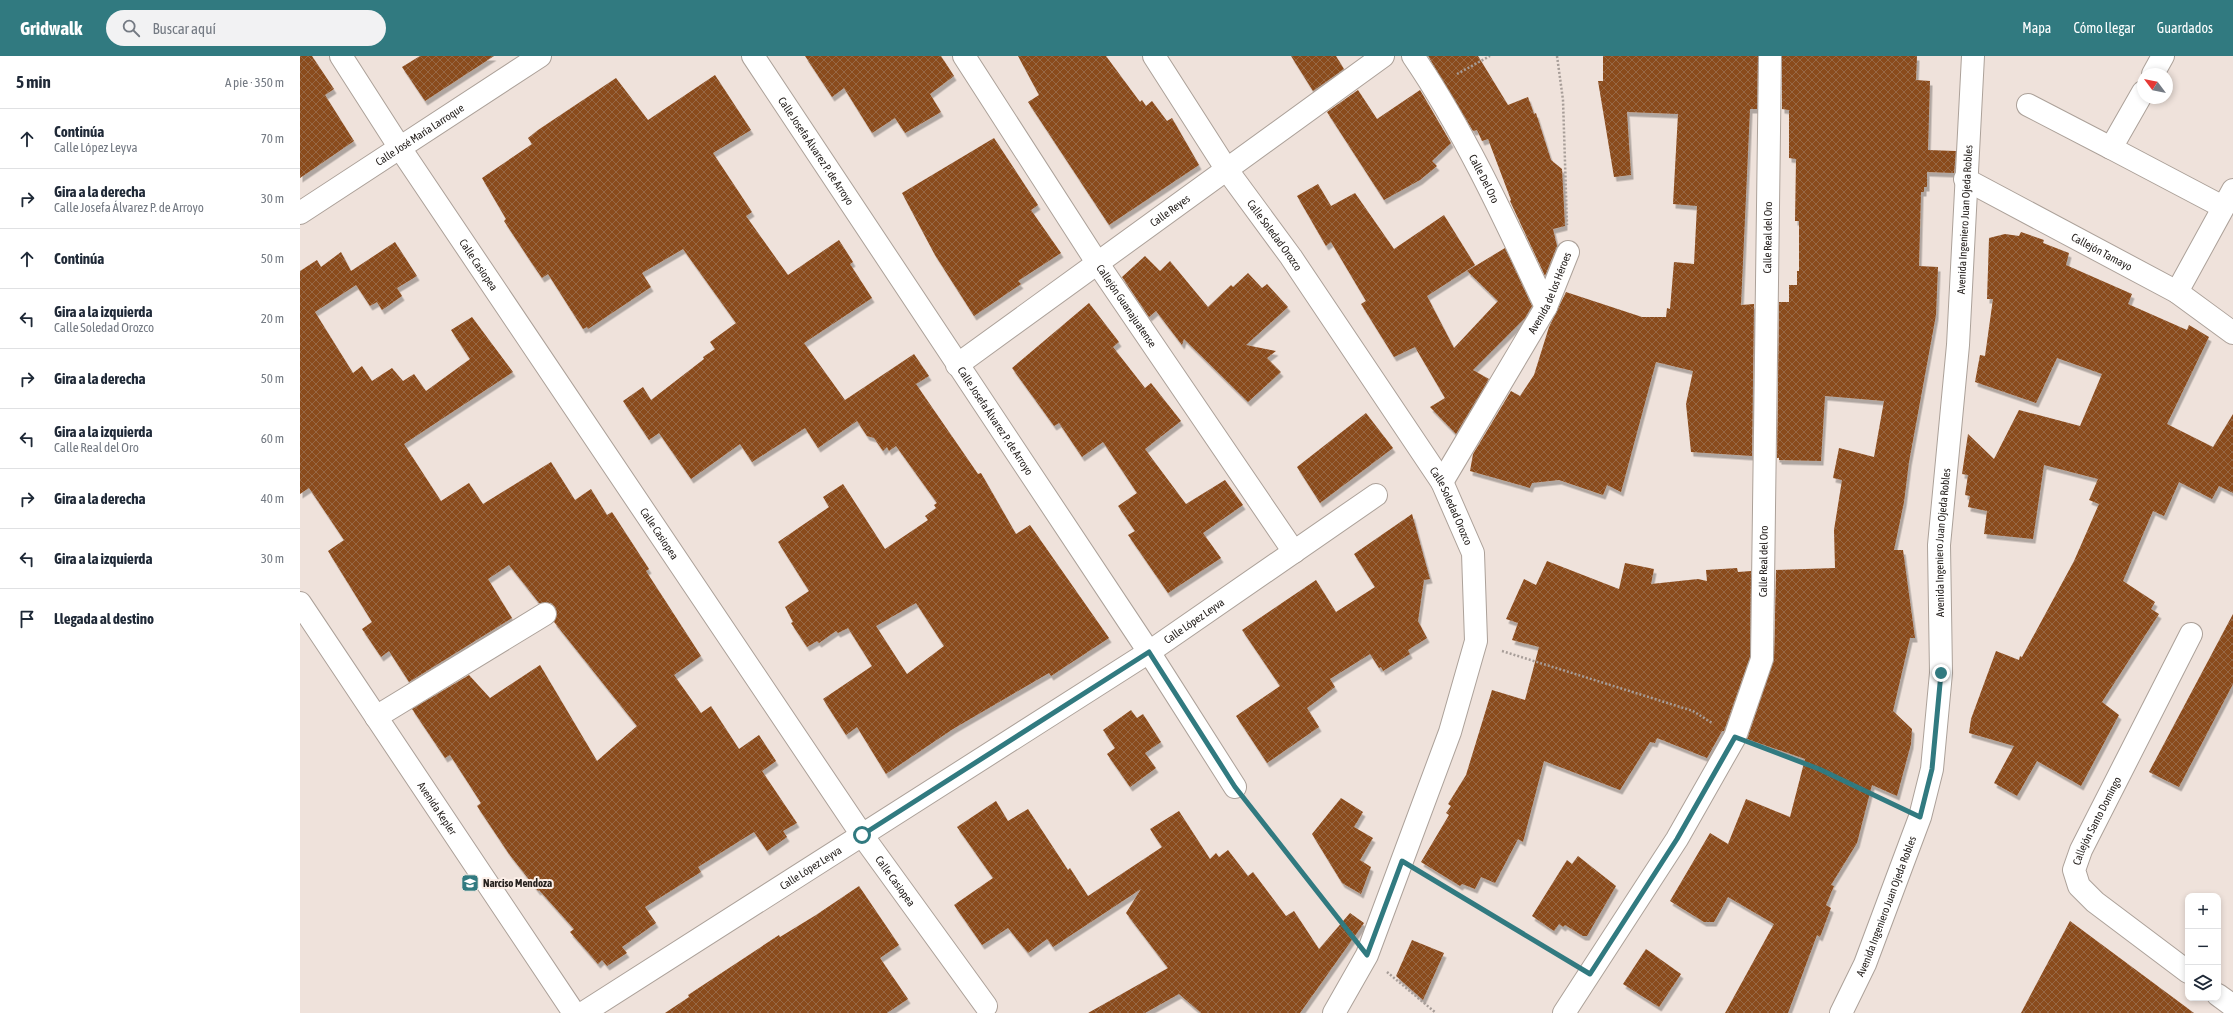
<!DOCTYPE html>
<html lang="es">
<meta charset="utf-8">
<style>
body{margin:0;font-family:"Asap Condensed",sans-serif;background:#f2f2f3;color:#1f2937}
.controls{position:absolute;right:12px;bottom:12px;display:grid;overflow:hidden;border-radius:8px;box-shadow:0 2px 6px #0003}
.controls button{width:36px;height:36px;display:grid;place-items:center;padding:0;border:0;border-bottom:1px solid #e0e1e3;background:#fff;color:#1f2937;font:20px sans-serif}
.compass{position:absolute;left:1837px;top:12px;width:36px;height:36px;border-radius:50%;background:#fff;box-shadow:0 2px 6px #0003;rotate:302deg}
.stop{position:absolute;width:12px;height:12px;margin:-9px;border:3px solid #317a80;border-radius:50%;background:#fff}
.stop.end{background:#317a80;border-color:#fff;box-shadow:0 1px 4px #0008}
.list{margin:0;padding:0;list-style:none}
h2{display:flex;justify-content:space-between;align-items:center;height:52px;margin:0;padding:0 16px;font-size:17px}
h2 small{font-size:13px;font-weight:400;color:#747a83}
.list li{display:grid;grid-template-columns:26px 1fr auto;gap:12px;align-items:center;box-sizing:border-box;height:60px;padding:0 16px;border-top:1px solid #e0e1e3}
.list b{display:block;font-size:15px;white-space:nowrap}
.list p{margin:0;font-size:13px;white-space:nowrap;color:#747a83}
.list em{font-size:13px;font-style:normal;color:#747a83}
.icon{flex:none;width:22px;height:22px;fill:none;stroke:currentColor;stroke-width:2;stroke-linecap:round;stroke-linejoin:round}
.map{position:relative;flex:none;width:1933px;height:957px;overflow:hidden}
header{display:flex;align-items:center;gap:24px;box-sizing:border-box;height:56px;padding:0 20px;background:#317a80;color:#fff}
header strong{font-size:19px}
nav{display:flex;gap:22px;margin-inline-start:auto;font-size:14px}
.search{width:280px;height:36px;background:#f2f2f3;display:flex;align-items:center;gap:10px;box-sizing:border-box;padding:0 14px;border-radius:22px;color:#747a83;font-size:15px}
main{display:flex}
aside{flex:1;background:#fff}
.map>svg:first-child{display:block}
.building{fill:url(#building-cross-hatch);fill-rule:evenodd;filter:url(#shadow)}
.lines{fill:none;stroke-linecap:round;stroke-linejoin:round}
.minor-casing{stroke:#aca199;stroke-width:24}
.major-casing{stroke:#aca199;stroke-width:24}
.path{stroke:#a79d98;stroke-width:2.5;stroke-dasharray:2 2;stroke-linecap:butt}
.minor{stroke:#fff;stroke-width:22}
.major{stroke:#fff;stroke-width:22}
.route{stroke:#317a80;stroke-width:5}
.labels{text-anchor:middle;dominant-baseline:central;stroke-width:4;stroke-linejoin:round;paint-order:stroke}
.street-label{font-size:11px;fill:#26211e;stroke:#fcefe8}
.poi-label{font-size:11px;font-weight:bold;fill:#26211e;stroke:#fcefe8;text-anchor:start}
</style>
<header>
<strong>Gridwalk</strong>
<div class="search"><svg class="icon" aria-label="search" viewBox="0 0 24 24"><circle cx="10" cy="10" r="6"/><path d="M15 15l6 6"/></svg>Buscar aquí</div>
<nav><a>Mapa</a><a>Cómo llegar</a><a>Guardados</a></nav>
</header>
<main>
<aside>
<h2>5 min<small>A pie · 350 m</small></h2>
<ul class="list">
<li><svg class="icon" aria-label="ahead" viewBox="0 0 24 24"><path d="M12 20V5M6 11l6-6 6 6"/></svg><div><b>Continúa</b><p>Calle López Leyva</p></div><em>70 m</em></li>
<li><svg class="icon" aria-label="right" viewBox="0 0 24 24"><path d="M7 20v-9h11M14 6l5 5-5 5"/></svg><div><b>Gira a la derecha</b><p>Calle Josefa Álvarez P. de Arroyo</p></div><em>30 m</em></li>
<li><svg class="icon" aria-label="ahead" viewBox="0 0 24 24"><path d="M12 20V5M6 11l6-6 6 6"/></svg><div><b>Continúa</b></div><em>50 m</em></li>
<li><svg class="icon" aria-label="left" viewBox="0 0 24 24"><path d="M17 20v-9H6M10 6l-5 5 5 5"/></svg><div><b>Gira a la izquierda</b><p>Calle Soledad Orozco</p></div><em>20 m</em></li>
<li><svg class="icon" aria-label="right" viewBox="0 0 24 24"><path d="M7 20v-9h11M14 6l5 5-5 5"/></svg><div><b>Gira a la derecha</b></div><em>50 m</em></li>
<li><svg class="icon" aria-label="left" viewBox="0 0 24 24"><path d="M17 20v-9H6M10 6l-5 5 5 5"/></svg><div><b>Gira a la izquierda</b><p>Calle Real del Oro</p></div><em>60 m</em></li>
<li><svg class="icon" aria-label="right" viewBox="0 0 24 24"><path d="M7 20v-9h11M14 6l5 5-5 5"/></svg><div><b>Gira a la derecha</b></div><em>40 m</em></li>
<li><svg class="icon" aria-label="left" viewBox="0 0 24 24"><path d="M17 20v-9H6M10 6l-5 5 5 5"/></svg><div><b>Gira a la izquierda</b></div><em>30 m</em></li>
<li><svg class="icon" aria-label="arrive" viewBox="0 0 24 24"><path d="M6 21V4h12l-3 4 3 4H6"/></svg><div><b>Llegada al destino</b></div></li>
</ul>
</aside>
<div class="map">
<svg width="1933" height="957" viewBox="0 0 1933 957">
<defs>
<pattern id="building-cross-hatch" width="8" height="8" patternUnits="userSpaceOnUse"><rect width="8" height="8" fill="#8a4b1d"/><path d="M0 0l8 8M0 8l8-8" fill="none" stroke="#976745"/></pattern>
<filter id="shadow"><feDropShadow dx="2.5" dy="4.5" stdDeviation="0" flood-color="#0004"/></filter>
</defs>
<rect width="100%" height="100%" fill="#efe2db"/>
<g class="building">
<path d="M0,0H12L34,33L25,39L54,85L0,122Z"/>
<path d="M120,0H194L125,45L102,11Z"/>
<path d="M505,0H641L654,20L630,38L641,56L605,77L595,62L572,77L544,32L532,41Z"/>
<path d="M718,0H806L840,46L842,44L846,50L852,45L867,65L872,62L899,109L809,169L728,46L739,39Z"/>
<path d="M991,0H1036L1044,13L1013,35Z"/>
<path d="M1128,0H1178L1208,49L1228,41L1234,58L1236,57L1251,104L1262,113L1265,170L1253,173L1257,190L1245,220L1210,145L1211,144L1188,83L1182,85L1177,74L1173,75Z"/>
<path d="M1303,0H1458L1457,53H1450L1441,249L1454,248L1452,400L1391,396L1386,348L1393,315L1356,306L1321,436L1307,429L1303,439L1259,424L1232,427L1230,432L1170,415L1173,398L1211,335L1220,340L1234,319L1249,271L1266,236L1342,261H1366L1367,252L1370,253L1374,206L1394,208L1397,150L1373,148L1378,58L1327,56L1331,119L1314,121L1298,25H1303Z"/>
<path d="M1482,0H1617L1616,24L1630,25L1628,94L1656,95L1654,117L1627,116V131H1624V136H1621L1619,210L1638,211L1636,259L1609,406L1604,446L1594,494H1603L1615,582H1610L1593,655L1612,673L1611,688L1597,740L1572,729L1557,787L1531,829L1534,830L1526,849L1531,852L1520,881L1517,879L1488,957H1425L1474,868L1428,841L1414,866H1404L1370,845L1410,777L1428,788L1446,743L1490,761L1505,703L1447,683L1474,603L1476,514L1535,512L1534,474L1542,424L1533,422L1539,392L1574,401L1584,345L1525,340L1521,405L1479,404V402H1477L1479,246H1489V229H1497V215H1499V165H1495L1496,103L1489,102V54L1482,53Z"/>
<path d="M415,19L451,74L413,97L452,156L446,160L488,219L539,184L553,206L550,208L572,242L504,287L545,344L614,298L629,320L616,328L678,418L681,417L716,478L730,469L809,582L751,620L749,617L653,673L586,718L557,671L546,679L523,643L572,610L548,572L538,577L536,575L519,587L517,585L507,591L491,567L493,566L485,551L509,535L478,486L529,451L523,441L543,428L585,493L628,464L625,460L636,452L634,449L637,447L596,390L589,395L587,391L583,395L574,382L567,380L557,365L518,392L505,372L452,406L440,388L391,423L359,377L349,384L323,345L343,331L351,344L404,303L403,301L415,293L410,286L436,267L383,193L342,217L351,231L288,273L287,271L283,273L248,218L242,222L233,209L204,165L206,163L182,122L232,88L228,82L238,74L316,22L348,64ZM616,547L644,590L607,618L576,570Z"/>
<path d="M1058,34L1077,63L1120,34L1151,87L1132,105L1137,110L1120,124L1084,144L1027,56Z"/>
<path d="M694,82L738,149L731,154L761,197L718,225L721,228L674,260L635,199L602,137Z"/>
<path d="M1018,128L1031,150L1055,137L1094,193L1144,159L1175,209L1127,240L1154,292L1198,245L1167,215L1205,192L1232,250L1225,262L1173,314L1189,323L1156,378L1130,351L1145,342L1115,291L1094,301L1061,248L1066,245L1031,186L1026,190L997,140Z"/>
<path d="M1721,176L1744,184L1743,187L1769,197L1766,209L1832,238L1828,248L1887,274L1889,269L1909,281L1867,368L1913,391L1933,358V437L1919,430L1912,443L1879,426L1864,460L1853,455L1823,525L1855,546L1851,553L1859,558L1802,646L1819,659L1781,730L1737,705L1717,740L1694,727L1714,690L1669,677L1671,663L1696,595L1719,604L1720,600L1722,601L1774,505L1799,448L1789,444L1798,423L1744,409L1733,483L1684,478L1687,455L1668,451L1670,440L1665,439L1668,419L1662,418L1668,378L1694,403L1719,354L1780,370L1802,318L1757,302L1736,347L1675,326L1680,299L1685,300L1693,243H1687L1689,182L1705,178L1719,180Z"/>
<path d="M95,186L117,220L97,232L102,240L82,254L77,246L70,250L56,229L15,256L53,317L62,310L72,325L92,312L103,325L114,318L126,335L170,303L151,274L172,261L213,316L104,388L141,445L169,427L183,448L251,406L275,444L291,433L307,459L312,456L349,513L346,515L401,600L374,619L401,657L411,650L439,693L459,679L476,705L462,715L497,767L483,775L487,781L467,795L454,776L398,811L401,816L345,851L356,867L322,891L327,897L307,910L302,904L298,908L270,876L274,873L239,834L238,835L209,798L177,750L181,747L150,699L145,702L112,653L169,619L190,642L240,609L297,705L337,670L254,566L257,558L255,551L251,547H239L209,509L188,523L212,562L109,626L89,595L81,601L62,573L72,566L28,495L44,484L9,432L0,438V215L17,204L21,211L41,196L51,215Z"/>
<path d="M845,200L860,215L870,205L908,251L931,229L933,231L948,217L962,232L967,228L988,251L946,289L976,295L967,302L981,316L948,346L884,283L882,289L856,255L849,261L822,221Z"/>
<path d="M789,247L819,286L813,291L845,332L851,327L881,365L845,393L886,448L925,424L943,449L903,477L921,502L868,537L828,479L835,475L818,450L837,437L803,386L782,401L759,367L754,370L712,312Z"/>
<path d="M1066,357L1093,392L1020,447L997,411Z"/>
<path d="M1112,458L1130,523L1124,524L1118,565L1127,582L1108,594L1110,598L1083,615L1081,611L1079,612L1070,598L1030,623L1035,631L1007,652L1019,671L967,707L936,660L980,630L942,574L1016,524L1036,556L1075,531L1054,498Z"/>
<path d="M1247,505L1319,533L1325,507L1354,513L1351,528L1398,523L1407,525L1406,514L1437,512L1438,516L1451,515L1450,601L1424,675H1422L1407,702L1357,682L1355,687L1350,686L1320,734L1244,705L1223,786L1218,783L1195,827L1181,821L1175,833L1162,828L1160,830L1121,806L1149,759L1146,757L1151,750L1148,748L1166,719L1192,634L1225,644L1239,591L1212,584L1218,567L1206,563L1224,523L1236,529Z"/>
<path d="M1933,558V628L1879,731L1849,716Z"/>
<path d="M831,654L837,662L843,658L861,686L845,697L856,712L830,731L807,698L815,692L803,674Z"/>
<path d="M1041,742L1063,756L1054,771L1073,782L1060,804L1071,811L1061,838L1042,827L1012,778Z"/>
<path d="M696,745L708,765L728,753L768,814L770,812L788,840L862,791L850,773L879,755L910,803L916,797L919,801L928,794L948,820L953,816L986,860L994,855L1019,893L1050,857L1064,867L1000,957H901L879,938L845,957H788L868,912L826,857L841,833L753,891L747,883L728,897L708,872L682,889L654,849L693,822L657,771Z"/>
<path d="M1278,800L1316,830L1287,880H1283L1265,869L1263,871L1259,868L1254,875L1232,860L1267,804L1272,808Z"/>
<path d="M559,830L599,889L580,902L608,943L587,957H365L389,941L388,939L479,879L480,881L516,859Z"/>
<path d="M1770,865L1894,957H1721Z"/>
<path d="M1112,884L1144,897L1123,944L1096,920Z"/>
<path d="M1346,893L1381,918L1359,951L1323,928Z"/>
</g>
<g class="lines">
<defs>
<g id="minor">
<path id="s1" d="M41,0L100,92L562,779L686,950"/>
<path id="s2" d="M453,0L849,596L935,731"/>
<path id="s3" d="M664,0L798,208L994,496"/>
<path id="s4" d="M854,0L927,114L991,201L1142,426L1173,497L1176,585L1150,676L1067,899L1034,957"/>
<path id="s5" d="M1113,0C1165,76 1207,168 1246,251"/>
<path d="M1853,18L1863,0"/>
<path d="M1843,36L1811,92L1923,151"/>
<path d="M1728,49L1811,92"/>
<path id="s6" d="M1665,123L1877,236L1933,277"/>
<path id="s7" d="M0,157L240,0"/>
<path d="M1877,236L1933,134"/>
<path id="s8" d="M657,309L1083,0"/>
<path id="s9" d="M1142,426L1246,251L1268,196"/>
<path id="s10" d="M0,547L274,957"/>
<path d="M76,661L245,558"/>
<path id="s11" d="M1888,916L1795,846L1779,830L1774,814L1781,794L1891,578"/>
<path d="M1918,939L1933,950"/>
<path id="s12" d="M283,957L849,596L1076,439"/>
<path id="s13" d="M1264,957L1377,783L1435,681L1462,603L1470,0"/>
</g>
<g id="major">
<path id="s14" d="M1541,957L1565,908L1620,761L1632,713L1641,617L1639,489L1658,289L1673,0"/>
</g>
</defs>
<use href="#minor" class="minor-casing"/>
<use href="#major" class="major-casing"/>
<g class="path">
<path d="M1257,0L1263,44L1267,169"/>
<path d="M1157,18L1190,0"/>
<path d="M1202,595L1393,655L1412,667"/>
<path d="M1459,690L1519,713L1596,750"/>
<path d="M951,752L1047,874"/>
<path d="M1126,820L1266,903"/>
<path d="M1087,916L1136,957"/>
</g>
<use href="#minor" class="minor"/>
<use href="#major" class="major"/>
</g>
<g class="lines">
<path class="route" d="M562,779L849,596L935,731L1067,899L1102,805L1290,918L1377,783L1435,681L1519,713L1620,761L1632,713L1641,617"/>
</g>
<defs>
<symbol id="school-square" viewBox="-11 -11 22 22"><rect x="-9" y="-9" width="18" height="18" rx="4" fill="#317a80" stroke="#fcefe8"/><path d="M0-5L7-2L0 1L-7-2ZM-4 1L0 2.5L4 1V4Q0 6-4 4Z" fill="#fff"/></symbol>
</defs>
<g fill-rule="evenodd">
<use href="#school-square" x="160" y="817" width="20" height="20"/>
</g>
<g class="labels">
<g class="street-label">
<text stroke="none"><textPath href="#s7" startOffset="143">Calle José María Larroque</textPath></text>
<text stroke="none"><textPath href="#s2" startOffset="114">Calle Josefa Álvarez P. de Arroyo</textPath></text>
<text stroke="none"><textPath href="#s5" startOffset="142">Calle Del Oro</textPath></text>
<text stroke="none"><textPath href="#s8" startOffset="263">Calle Reyes</textPath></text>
<text stroke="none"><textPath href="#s14" startOffset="812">Avenida Ingeniero Juan Ojeda Robles</textPath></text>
<text stroke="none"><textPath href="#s4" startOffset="216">Calle Soledad Orozco</textPath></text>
<text stroke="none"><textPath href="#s13" startOffset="829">Calle Real del Oro</textPath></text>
<text stroke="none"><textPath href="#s6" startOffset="155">Callejón Tamayo</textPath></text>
<text stroke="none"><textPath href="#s1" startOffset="250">Calle Casiopea</textPath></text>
<text stroke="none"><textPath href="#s9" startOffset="218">Avenida de los Héroes</textPath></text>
<text stroke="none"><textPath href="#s3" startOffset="298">Callejón Guanajuatense</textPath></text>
<text stroke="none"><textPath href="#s2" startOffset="438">Calle Josefa Álvarez P. de Arroyo</textPath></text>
<text stroke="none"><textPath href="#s4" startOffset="540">Calle Soledad Orozco</textPath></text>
<text stroke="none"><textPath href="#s1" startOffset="574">Calle Casiopea</textPath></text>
<text stroke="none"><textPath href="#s14" startOffset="488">Avenida Ingeniero Juan Ojeda Robles</textPath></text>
<text stroke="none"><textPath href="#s13" startOffset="505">Calle Real del Oro</textPath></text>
<text stroke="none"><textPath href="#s12" startOffset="726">Calle López Leyva</textPath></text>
<text stroke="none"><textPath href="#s10" startOffset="247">Avenida Kepler</textPath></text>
<text stroke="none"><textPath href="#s11" startOffset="210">Callejón Santo Domingo</textPath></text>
<text stroke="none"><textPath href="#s12" startOffset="270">Calle López Leyva</textPath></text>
<text stroke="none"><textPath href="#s1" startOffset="994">Calle Casiopea</textPath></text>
<text stroke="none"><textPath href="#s14" startOffset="116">Avenida Ingeniero Juan Ojeda Robles</textPath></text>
</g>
<g class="poi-label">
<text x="183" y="827">Narciso Mendoza</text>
</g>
</g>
</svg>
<div class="controls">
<button>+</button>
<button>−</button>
<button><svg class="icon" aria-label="layers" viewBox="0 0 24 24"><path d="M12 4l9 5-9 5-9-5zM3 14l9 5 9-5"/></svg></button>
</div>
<svg class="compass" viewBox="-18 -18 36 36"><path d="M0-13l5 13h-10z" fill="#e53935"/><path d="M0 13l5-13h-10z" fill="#747a83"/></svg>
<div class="stop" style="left:562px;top:779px"></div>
<div class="stop end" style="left:1641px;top:617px"></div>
</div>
</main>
